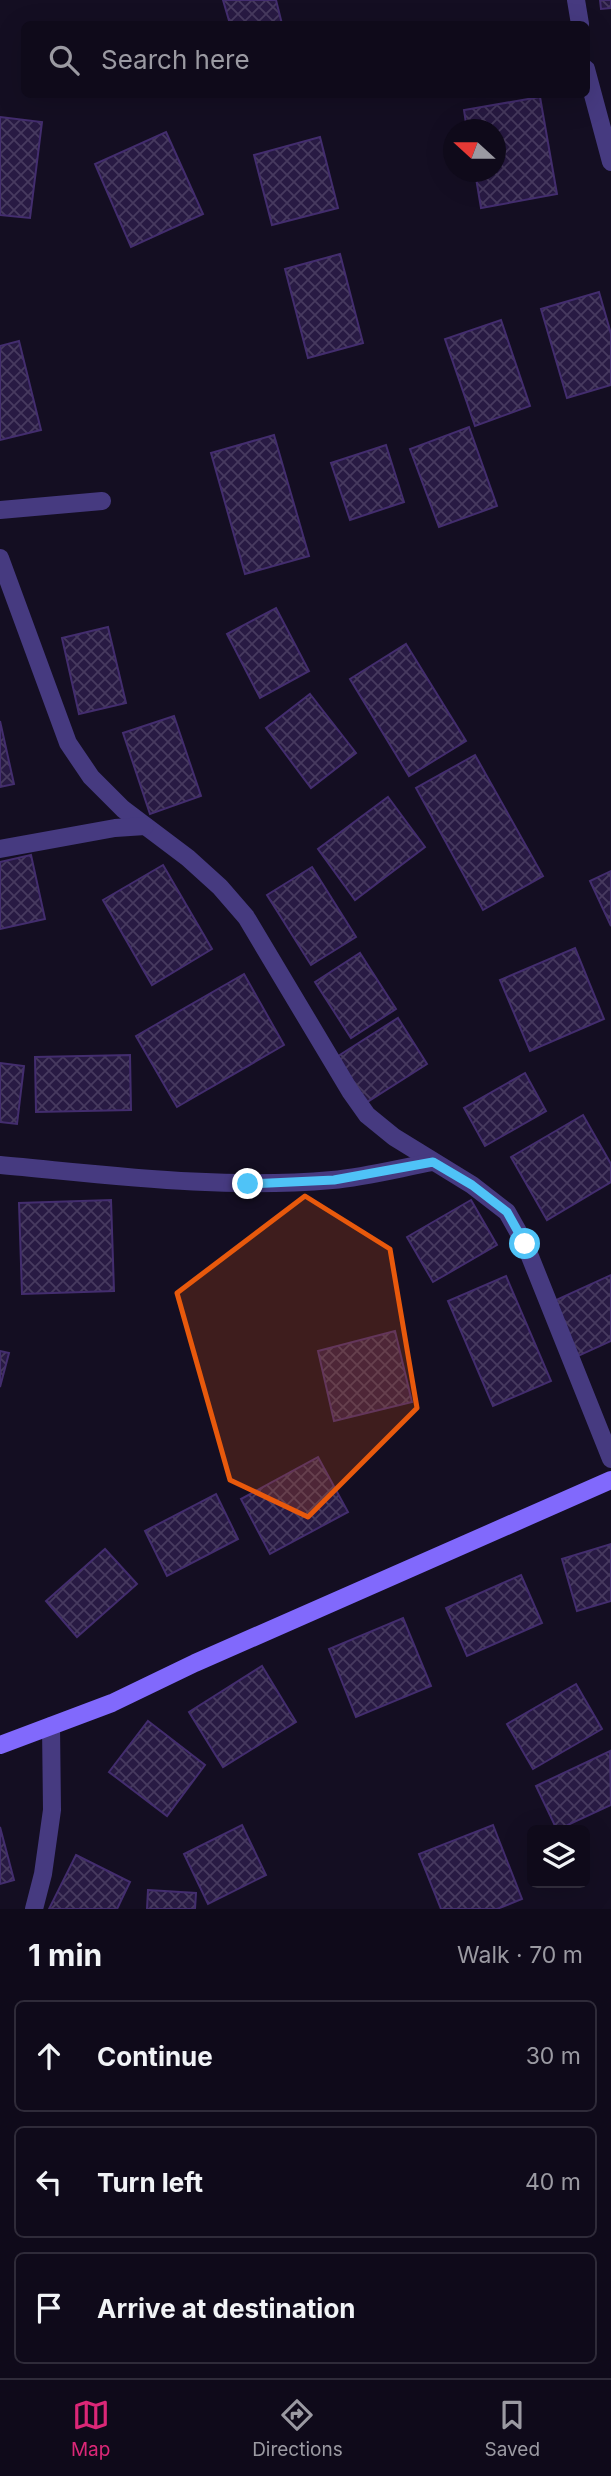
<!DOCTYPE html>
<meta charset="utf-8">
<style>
body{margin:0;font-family:Inter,sans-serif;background:#1d1827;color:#f1f3f6}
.controls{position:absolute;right:21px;bottom:21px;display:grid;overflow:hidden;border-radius:10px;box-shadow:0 7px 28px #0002}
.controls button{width:63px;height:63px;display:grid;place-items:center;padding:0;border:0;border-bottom:2px solid #2f2b39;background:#0f0a1a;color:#f1f3f6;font:35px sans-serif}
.compass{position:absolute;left:443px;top:119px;width:63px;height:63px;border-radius:50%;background:#0f0a1a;box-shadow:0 7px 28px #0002;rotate:291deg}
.stop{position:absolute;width:21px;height:21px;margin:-16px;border:5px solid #4fc3f7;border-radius:50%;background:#fff}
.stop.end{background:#4fc3f7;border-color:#fff;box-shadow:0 2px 7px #0008}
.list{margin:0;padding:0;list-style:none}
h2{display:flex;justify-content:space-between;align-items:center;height:91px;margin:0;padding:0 28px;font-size:30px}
h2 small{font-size:23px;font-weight:400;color:#9b9aa2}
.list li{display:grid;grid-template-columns:46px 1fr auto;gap:21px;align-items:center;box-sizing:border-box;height:112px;margin:0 14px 14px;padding:0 14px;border:2px solid #2f2b39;border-radius:10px}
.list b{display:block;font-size:26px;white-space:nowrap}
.list em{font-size:23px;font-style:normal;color:#9b9aa2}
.icon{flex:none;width:38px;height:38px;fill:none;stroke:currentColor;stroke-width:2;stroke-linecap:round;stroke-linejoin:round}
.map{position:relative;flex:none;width:611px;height:1909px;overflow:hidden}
.search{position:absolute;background:#0f0a1a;box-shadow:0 7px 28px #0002;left:21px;right:21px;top:21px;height:77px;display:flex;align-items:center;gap:18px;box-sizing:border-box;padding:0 24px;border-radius:10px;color:#9b9aa2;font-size:26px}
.sheet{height:469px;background:#0f0a1a}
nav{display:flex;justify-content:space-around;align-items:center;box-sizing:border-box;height:98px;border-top:2px solid #2f2b39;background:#0f0a1a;font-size:19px;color:#9b9aa2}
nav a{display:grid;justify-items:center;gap:4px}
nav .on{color:#db2777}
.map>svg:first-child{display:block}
.building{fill:url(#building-cross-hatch);stroke:#432d6e;stroke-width:2}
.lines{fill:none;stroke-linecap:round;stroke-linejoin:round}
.street{stroke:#463a80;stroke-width:18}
.secondary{stroke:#8169fc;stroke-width:18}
.route{stroke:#4fc3f7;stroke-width:9}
.marked{fill:#e8590c;fill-opacity:0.2;stroke:#e8590c;stroke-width:5;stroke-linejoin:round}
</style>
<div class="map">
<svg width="611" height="1909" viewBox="0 0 611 1909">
<defs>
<pattern id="building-cross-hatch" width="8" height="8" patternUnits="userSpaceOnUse" patternTransform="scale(1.75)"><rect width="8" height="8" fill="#281a43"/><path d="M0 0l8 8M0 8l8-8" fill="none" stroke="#473a5f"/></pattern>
</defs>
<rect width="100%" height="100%" fill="#140e22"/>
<g class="building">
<path d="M223,0H276L282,24H230Z"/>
<path d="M600,0H611V8L601,9Z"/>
<path d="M540,97L557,194L481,208L475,172H496V130H467L464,110Z"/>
<path d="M0,117L42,122L30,218L0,215Z"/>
<path d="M166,132L203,214L131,247L95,164Z"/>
<path d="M320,137L338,208L272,225L254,155Z"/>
<path d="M340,254L363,343L308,358L285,269Z"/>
<path d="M599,292L611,334V385L567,398L541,309Z"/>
<path d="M501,320L530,406L475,426L445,339Z"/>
<path d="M19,341L41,430L0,440V346Z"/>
<path d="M469,427L497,506L439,527L410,449Z"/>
<path d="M274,435L309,556L245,574L211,453Z"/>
<path d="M386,445L404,502L350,520L331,463Z"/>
<path d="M276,608L309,671L260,698L227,634Z"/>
<path d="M108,627L126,703L79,714L62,638Z"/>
<path d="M406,644L466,741L409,776L350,679Z"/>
<path d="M310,694L356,753L311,788L266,728Z"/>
<path d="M174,716L201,796L150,814L123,733Z"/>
<path d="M0,721L14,784L0,787Z"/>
<path d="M475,755L543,876L483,910L416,788Z"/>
<path d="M388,797L425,847L355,900L318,849Z"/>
<path d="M31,855L45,919L0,929V862Z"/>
<path d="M163,865L212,949L152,985L103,900Z"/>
<path d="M312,867L356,937L311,965L267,895Z"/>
<path d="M611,871V926L590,881Z"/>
<path d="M575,948L604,1019L530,1051L500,980Z"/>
<path d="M360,953L396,1009L351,1038L315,982Z"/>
<path d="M244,974L284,1045L177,1107L136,1036Z"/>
<path d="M398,1018L427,1064L364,1104L335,1058Z"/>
<path d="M130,1055L131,1110L36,1112L35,1057Z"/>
<path d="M0,1063L24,1066L17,1124L0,1122Z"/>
<path d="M525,1073L546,1111L485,1146L464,1108Z"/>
<path d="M583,1115L611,1164V1182L547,1220L511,1157Z"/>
<path d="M111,1200L114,1291L22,1294L19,1203Z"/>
<path d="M471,1200L497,1245L433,1282L407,1237Z"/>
<path d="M611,1275V1341L578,1356L554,1301Z"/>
<path d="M506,1276L551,1381L493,1406L448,1301Z"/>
<path d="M395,1331L412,1402L334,1421L318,1351Z"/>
<path d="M0,1351L9,1353L0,1387Z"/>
<path d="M318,1457L348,1512L270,1554L241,1499Z"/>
<path d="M216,1494L238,1539L167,1576L145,1531Z"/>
<path d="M611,1544V1601L577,1611L562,1559Z"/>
<path d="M105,1549L137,1584L77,1637L46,1601Z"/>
<path d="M521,1575L542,1623L467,1656L446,1608Z"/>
<path d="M403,1618L431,1686L356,1717L329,1649Z"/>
<path d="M262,1666L296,1722L223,1767L189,1712Z"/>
<path d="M576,1684L602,1729L533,1769L507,1724Z"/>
<path d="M148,1721L205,1765L167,1816L109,1772Z"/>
<path d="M610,1751L611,1805L557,1830L536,1786Z"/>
<path d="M242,1825L266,1875L208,1904L184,1854Z"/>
<path d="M493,1825L522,1899L497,1909H441L419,1854Z"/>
<path d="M0,1827L14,1880L0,1884Z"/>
<path d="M76,1855L130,1882L117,1909H49Z"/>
<path d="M148,1890L196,1893L195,1909H147Z"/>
</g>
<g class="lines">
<g class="street">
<path d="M576,0L580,24"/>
<path d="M586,69L611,162"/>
<path d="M0,510L102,501"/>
<path d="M0,558L68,743L91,777L123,809L188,858L220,887L246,917L350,1091L367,1115L394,1137L472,1185L507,1212L525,1244L611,1459"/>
<path d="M0,849L115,828L145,826"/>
<path d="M0,1165C110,1175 222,1190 332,1180C366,1177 400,1168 433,1162"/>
<path d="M34,1909L43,1874L52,1810L51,1726"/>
</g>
<path class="secondary" d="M0,1745L112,1703L195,1663L611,1480"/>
</g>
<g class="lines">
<path class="route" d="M248,1184L334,1180L433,1162L472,1185L507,1212L525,1244"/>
</g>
<path class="marked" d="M305,1196L390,1249L417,1408L308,1517L230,1480L177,1293Z"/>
</svg>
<div class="controls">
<button><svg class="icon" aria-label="layers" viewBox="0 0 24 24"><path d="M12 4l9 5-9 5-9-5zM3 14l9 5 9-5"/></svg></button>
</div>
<svg class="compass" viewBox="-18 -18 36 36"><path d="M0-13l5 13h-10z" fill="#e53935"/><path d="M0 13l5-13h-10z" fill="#9b9aa2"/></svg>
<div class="stop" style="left:525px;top:1244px"></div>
<div class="stop end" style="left:248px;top:1184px"></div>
<div class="search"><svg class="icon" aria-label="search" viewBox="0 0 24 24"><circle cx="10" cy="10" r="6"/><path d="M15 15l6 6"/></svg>Search here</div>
</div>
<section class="sheet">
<h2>1 min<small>Walk · 70 m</small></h2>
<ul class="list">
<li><svg class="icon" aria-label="ahead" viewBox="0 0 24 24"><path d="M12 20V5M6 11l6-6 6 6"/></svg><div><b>Continue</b></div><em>30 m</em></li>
<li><svg class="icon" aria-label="left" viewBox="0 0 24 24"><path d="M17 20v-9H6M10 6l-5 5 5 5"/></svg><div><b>Turn left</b></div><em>40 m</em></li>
<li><svg class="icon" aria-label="arrive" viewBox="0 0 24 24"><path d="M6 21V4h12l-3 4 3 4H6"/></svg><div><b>Arrive at destination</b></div></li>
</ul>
</section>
<nav>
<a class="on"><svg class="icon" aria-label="map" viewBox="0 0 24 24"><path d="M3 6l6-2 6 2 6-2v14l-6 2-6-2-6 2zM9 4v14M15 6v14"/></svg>Map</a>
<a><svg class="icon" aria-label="directions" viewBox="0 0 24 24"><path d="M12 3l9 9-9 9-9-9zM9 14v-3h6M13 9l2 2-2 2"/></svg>Directions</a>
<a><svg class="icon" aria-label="saved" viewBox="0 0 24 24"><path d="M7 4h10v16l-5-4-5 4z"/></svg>Saved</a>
</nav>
